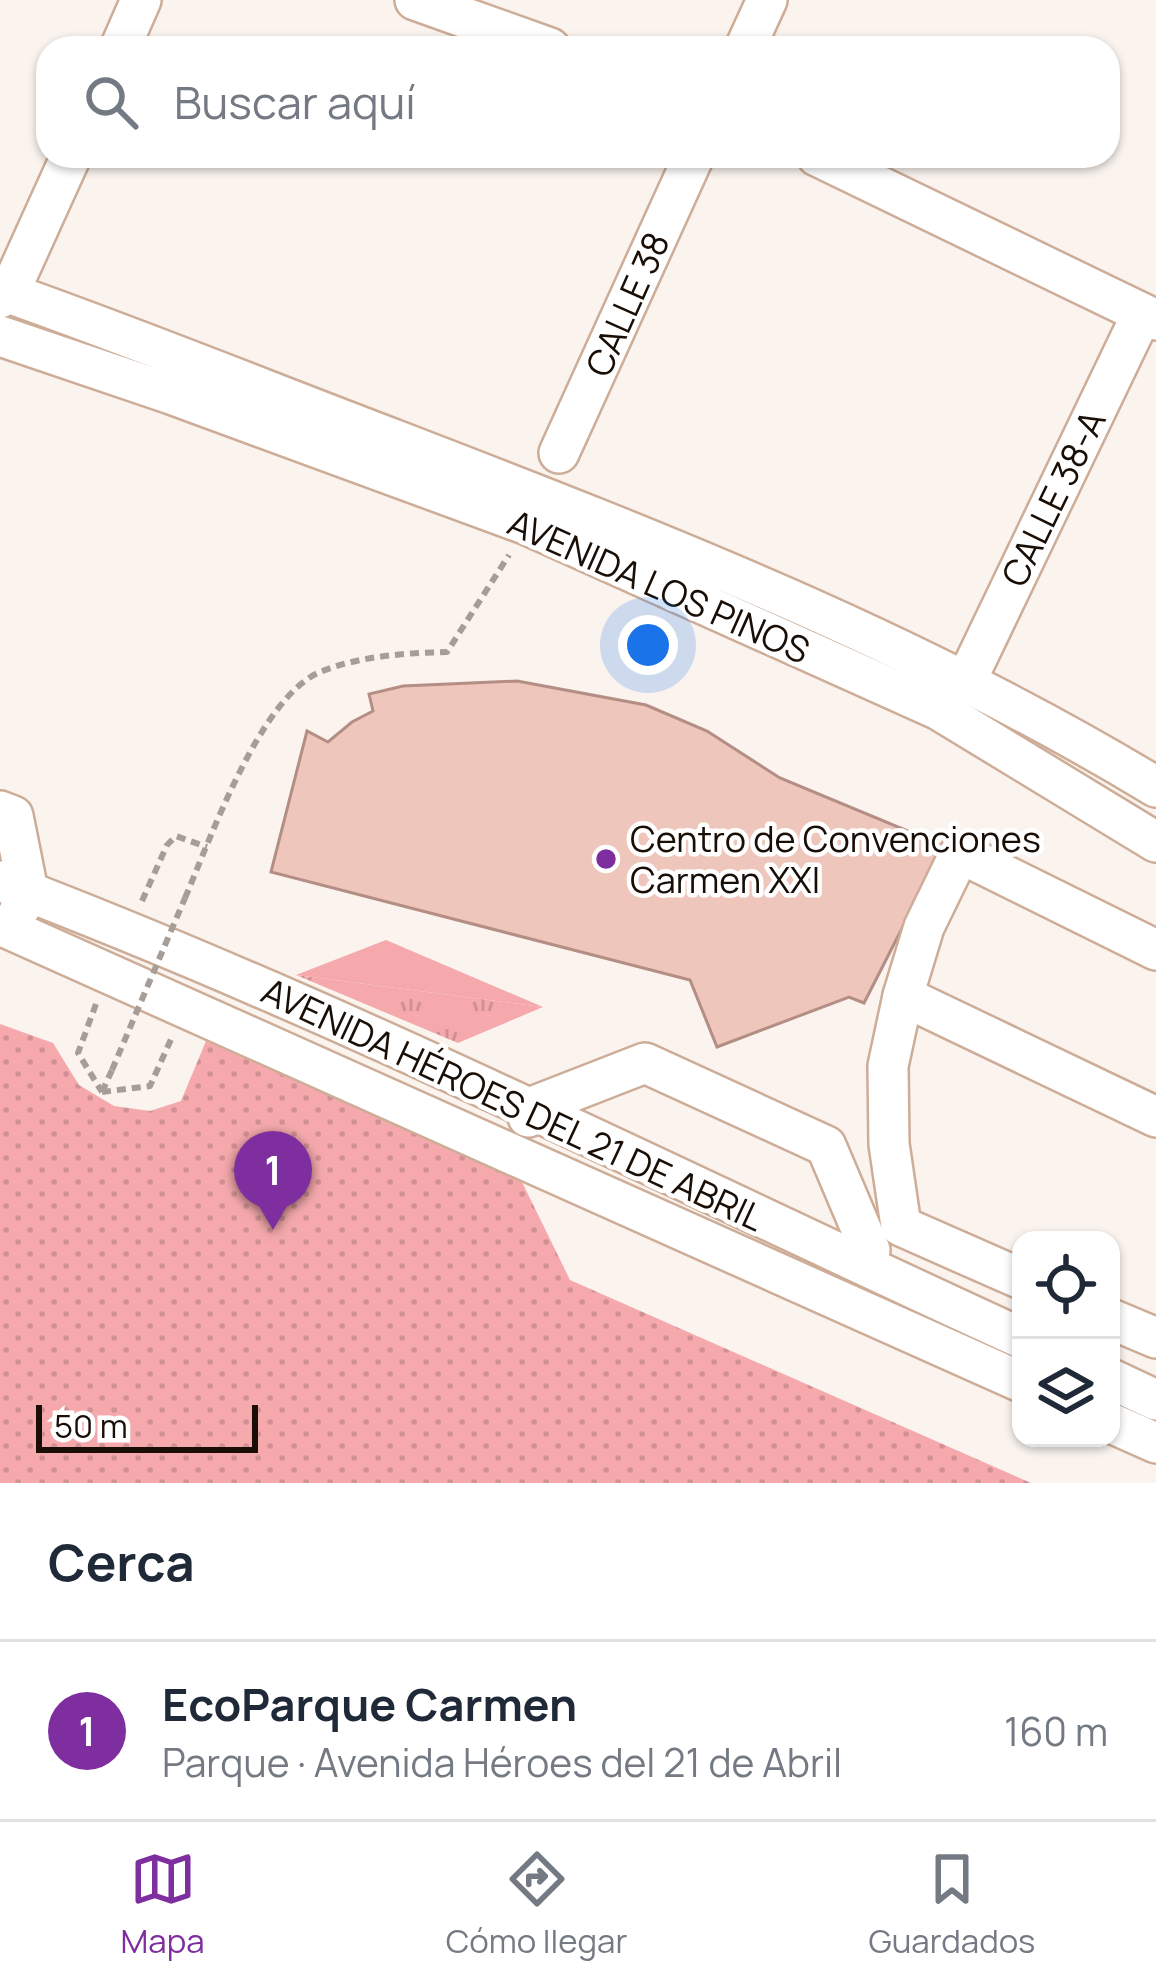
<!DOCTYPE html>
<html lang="es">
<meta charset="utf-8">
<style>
body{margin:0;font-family:Manrope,sans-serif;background:#f6f6f7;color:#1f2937}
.controls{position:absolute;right:36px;bottom:36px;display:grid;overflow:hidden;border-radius:24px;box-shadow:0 3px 9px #0004}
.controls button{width:108px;height:108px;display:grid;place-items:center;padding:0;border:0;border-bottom:3px solid #e0e1e3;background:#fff;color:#1f2937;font:60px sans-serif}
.scale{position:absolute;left:36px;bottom:30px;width:222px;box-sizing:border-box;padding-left:12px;border:6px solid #190e06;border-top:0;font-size:33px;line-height:42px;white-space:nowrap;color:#190e06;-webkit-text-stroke:9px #fff;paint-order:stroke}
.you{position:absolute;left:648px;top:645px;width:42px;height:42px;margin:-30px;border:9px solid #fff;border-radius:50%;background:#1a73e8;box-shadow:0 0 0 18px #1a73e833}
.badge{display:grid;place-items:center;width:78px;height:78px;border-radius:50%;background:#7e2e9f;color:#fff;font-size:39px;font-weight:700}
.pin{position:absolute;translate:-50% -99px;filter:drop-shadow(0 3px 6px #0008)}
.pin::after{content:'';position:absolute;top:63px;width:42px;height:36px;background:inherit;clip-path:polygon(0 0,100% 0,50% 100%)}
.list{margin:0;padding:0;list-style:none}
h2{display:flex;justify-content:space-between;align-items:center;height:156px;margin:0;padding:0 48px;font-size:51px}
h2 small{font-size:39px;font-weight:400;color:#747a83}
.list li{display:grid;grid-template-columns:78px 1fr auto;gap:36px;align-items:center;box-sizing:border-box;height:180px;padding:0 48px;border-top:3px solid #e0e1e3}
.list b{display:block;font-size:45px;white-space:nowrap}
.list p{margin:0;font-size:39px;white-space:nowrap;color:#747a83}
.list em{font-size:39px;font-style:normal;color:#747a83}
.icon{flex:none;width:66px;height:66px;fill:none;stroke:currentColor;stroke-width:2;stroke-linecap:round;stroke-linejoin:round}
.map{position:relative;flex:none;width:1156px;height:1483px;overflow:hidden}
.search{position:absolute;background:#fff;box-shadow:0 3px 9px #0004;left:36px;right:36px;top:36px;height:132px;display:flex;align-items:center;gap:30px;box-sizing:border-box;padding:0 42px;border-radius:36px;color:#747a83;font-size:45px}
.sheet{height:336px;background:#fff}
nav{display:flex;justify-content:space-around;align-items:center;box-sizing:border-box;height:168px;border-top:3px solid #e0e1e3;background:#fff;font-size:33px;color:#747a83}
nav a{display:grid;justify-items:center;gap:6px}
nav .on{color:#7e2e9f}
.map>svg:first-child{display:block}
.grass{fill:url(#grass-tufts)}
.park{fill:url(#park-dots)}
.garden{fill:#f5a9ad}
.building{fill:#eec6bb;stroke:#b48e84;stroke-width:3}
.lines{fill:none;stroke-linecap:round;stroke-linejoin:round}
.minor-casing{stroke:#cdad97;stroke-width:44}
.path{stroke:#a69d97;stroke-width:6;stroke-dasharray:9 6;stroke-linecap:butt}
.minor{stroke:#fff;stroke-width:39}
.path-bridge{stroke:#a69d97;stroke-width:6;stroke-dasharray:9 6;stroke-linecap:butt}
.poi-dot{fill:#7e2e9f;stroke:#fff;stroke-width:4.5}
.labels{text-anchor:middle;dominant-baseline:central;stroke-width:9;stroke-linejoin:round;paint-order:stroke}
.street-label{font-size:36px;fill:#190e06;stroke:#fff}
.poi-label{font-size:36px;fill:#190e06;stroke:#fff;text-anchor:start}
</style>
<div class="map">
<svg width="1156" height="1483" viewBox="0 0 1156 1483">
<defs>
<pattern id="grass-tufts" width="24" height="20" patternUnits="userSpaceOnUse" patternTransform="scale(3)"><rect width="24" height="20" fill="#f5a9ad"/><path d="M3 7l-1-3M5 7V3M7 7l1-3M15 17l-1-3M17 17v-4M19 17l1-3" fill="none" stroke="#d19093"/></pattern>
<pattern id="park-dots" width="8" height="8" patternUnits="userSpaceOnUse" patternTransform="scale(3)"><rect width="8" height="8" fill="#f5a9ad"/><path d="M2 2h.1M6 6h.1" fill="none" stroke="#d19093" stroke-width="1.8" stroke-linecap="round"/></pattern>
</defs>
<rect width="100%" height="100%" fill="#faf3ee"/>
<path class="grass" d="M296,975L543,1007L458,1043Z"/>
<path class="park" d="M0,1024L53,1043L79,1085L114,1106L150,1111L181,1101L206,1041L521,1180L570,1280L1031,1483H0Z"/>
<path class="garden" d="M386,940L543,1007L296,975Z"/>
<path class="building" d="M517,681L646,705L707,731L780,778L944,846L864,1003L849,997L717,1047L690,980L271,872L307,731L328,742L352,722L373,711L369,694L403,686Z"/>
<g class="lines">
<defs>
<g id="minor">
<path d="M415,0L550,48"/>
<path d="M120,48L141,0"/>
<path d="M745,48L767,0"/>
<path d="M817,156L1156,320"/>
<path d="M0,290C134,337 266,391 398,441C658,541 917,642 1156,787"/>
<path d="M0,298L9,293L71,156"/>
<path d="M0,336L171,394L525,524L939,710L1156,842"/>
<path d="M559,453L694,156"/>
<path d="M965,683L1142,314"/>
<path d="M0,811L13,816L28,891L20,908"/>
<path d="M0,881C349,1014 682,1183 1021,1338"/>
<path d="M0,925L1021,1382"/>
<path d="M903,996L924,927L960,853L1156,950"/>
<path d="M528,1117L532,1107L645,1063L826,1146L870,1250"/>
<path d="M1021,1279L901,1226L889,1144L888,1066L903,996L1156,1117"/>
<path d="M1111,1319L1156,1338"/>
<path d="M1111,1379L1156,1400"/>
<path d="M1111,1423L1156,1443"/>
</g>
</defs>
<use href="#minor" class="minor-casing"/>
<g class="path">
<path d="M185,898C210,840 260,697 320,672C359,656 405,653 447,652L509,555"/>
<path d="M142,901L167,845L176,836L207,847"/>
<path d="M96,1004L78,1053L102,1092"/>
<path d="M102,1092L150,1086L173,1035"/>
<path d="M102,1092L112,1070"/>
</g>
<use href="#minor" class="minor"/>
<path class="path-bridge" d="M112,1070L185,898"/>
</g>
<circle class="poi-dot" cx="606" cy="859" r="12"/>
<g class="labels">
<g class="street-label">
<text transform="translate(627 304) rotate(-66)">CALLE 38</text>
<text transform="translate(1053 498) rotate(-64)">CALLE 38-A</text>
<text transform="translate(659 586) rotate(24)">AVENIDA LOS PINOS</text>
<text transform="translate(513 1104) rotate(25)">AVENIDA HÉROES DEL 21 DE ABRIL</text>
</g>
<g class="poi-label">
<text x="630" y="838">Centro de Convenciones<tspan x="630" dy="41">Carmen XXI</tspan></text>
</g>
</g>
</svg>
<div class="controls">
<button><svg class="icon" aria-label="locate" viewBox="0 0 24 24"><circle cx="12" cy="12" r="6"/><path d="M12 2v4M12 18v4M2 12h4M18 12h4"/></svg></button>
<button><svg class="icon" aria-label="layers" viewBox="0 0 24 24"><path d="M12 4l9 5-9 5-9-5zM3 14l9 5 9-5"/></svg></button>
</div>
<div class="scale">50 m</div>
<div class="you"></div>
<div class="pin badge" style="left:273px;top:1230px">1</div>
<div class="search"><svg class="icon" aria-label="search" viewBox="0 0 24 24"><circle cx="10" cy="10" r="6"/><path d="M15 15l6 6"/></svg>Buscar aquí</div>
</div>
<section class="sheet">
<h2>Cerca<small></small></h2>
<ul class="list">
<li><span class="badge">1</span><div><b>EcoParque Carmen</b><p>Parque · Avenida Héroes del 21 de Abril</p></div><em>160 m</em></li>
</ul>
</section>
<nav>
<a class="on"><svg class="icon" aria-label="map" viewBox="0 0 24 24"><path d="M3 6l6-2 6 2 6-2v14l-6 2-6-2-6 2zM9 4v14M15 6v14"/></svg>Mapa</a>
<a><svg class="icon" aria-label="directions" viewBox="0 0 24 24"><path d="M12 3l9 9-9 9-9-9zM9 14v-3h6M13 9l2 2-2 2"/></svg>Cómo llegar</a>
<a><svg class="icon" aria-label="saved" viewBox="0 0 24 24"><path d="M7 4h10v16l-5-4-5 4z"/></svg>Guardados</a>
</nav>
